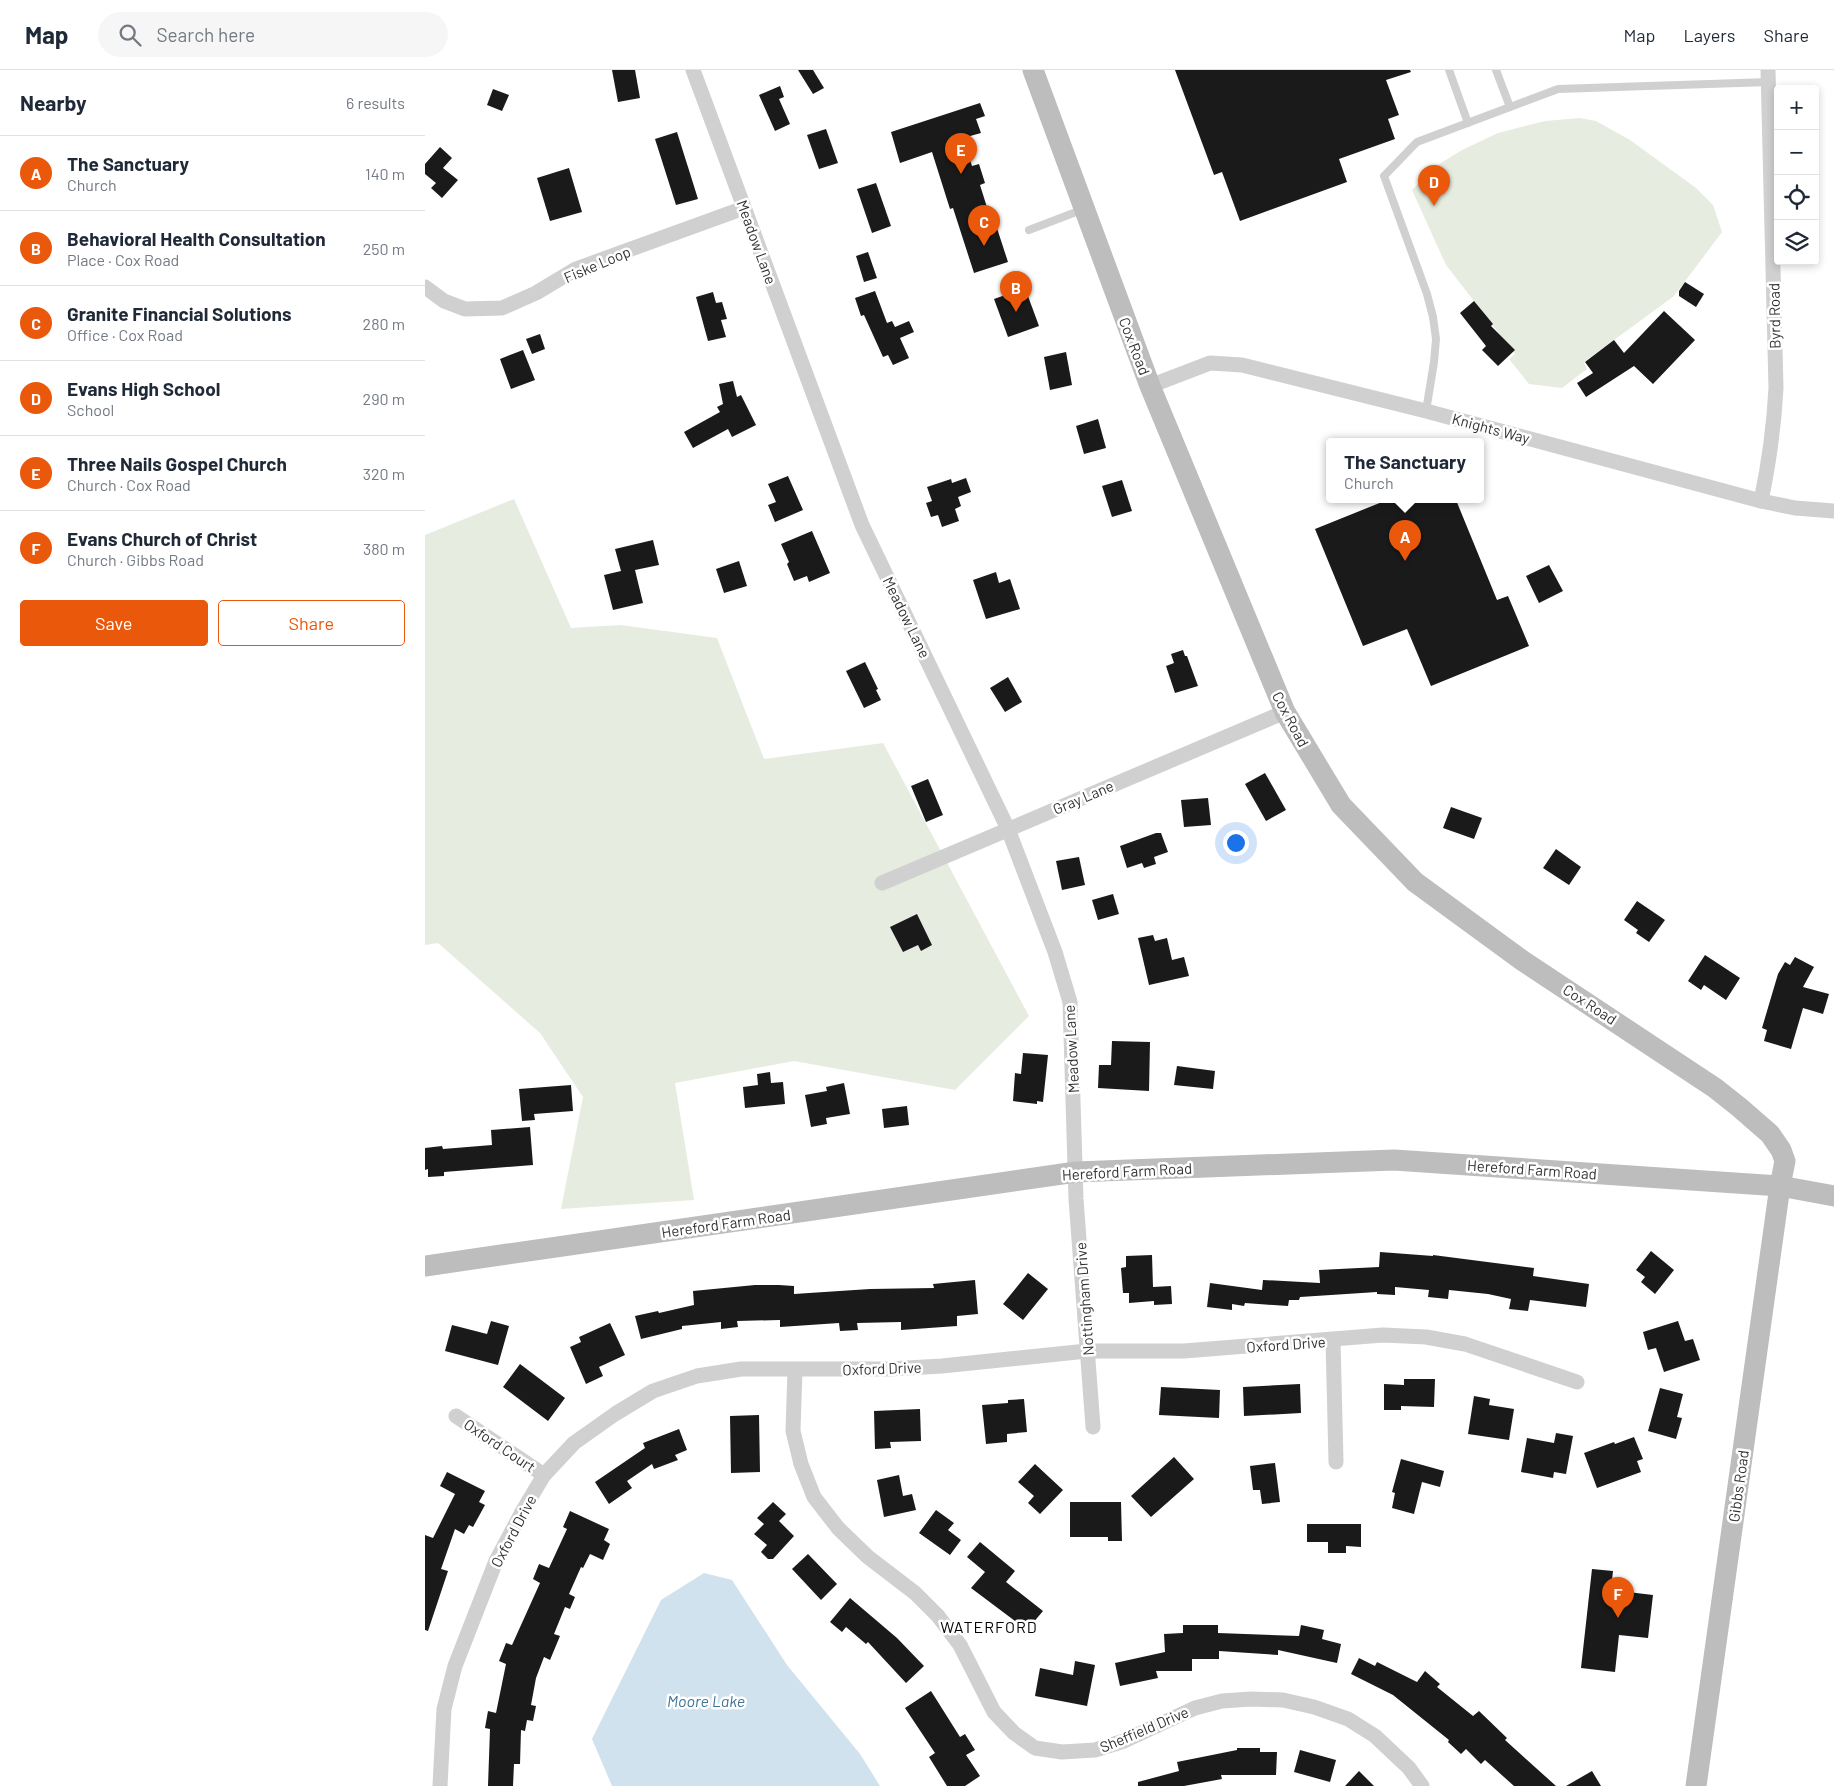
<!DOCTYPE html>
<meta charset="utf-8">
<style>
body{margin:0;font-family:Barlow,sans-serif;background:#f6f6f7;color:#1f2937}
.controls{position:absolute;right:15px;top:15px;display:grid;overflow:hidden;border-radius:5px;box-shadow:0 2px 8px #0003}
.controls button{width:45px;height:45px;display:grid;place-items:center;padding:0;border:0;border-bottom:1px solid #e0e1e3;background:#fff;color:#1f2937;font:25px sans-serif}
.you{position:absolute;left:810px;top:772px;width:18px;height:18px;margin:-12px;border:4px solid #fff;border-radius:50%;background:#1a73e8;box-shadow:0 0 0 8px #1a73e833}
.badge{display:grid;place-items:center;width:32px;height:32px;border-radius:50%;background:#ea580c;color:#fff;font-size:16px;font-weight:700}
.pin{position:absolute;translate:-50% -41px;filter:drop-shadow(0 1px 2px #0008)}
.pin::after{content:'';position:absolute;top:26px;width:18px;height:15px;background:inherit;clip-path:polygon(0 0,100% 0,50% 100%)}
.popup{position:absolute;left:901px;top:368px;width:158px;height:65px;box-sizing:border-box;display:grid;place-content:center;border-radius:5px;background:#fff;filter:drop-shadow(0 1px 4px #0005);font-size:16px;white-space:nowrap;color:#747a83}
.popup b{font-size:19px;color:#1f2937}
.popup::after{content:'';position:absolute;left:50%;top:100%;margin-left:-10px;border:10px solid transparent;border-top-color:#fff}
.list{margin:0;padding:0;list-style:none}
h2{display:flex;justify-content:space-between;align-items:center;height:65px;margin:0;padding:0 20px;font-size:21px}
h2 small{font-size:16px;font-weight:400;color:#747a83}
.list li{display:grid;grid-template-columns:32px 1fr auto;gap:15px;align-items:center;box-sizing:border-box;height:75px;padding:0 20px;border-top:1px solid #e0e1e3}
.list b{display:block;font-size:19px;white-space:nowrap}
.list p{margin:0;font-size:16px;white-space:nowrap;color:#747a83}
.list em{font-size:16px;font-style:normal;color:#747a83}
.actions{display:flex;gap:10px;padding:15px 20px}
.actions a{flex:1;padding:11px 0;border:1px solid #ea580c;border-radius:5px;text-align:center;font-size:18px;color:#ea580c}
.actions .main{background:#ea580c;color:#fff}
.icon{flex:none;width:28px;height:28px;fill:none;stroke:currentColor;stroke-width:2;stroke-linecap:round;stroke-linejoin:round}
.map{position:relative;flex:none;width:1409px;height:1716px;overflow:hidden}
header{display:flex;align-items:center;gap:30px;box-sizing:border-box;height:70px;padding:0 25px;background:#fff;border-bottom:1px solid #e0e1e3}
header strong{font-size:24px}
nav{display:flex;gap:28px;margin-inline-start:auto;font-size:18px}
.search{width:350px;height:45px;background:#f6f6f7;display:flex;align-items:center;gap:12px;box-sizing:border-box;padding:0 18px;border-radius:28px;color:#747a83;font-size:19px}
main{display:flex}
aside{flex:1;background:#fff}
.map>svg:first-child{display:block}
.green{fill:#e6ecdf}
.water{fill:#cfe2ee}
.building{fill:#1a1a1a}
.lines{fill:none;stroke-linecap:round;stroke-linejoin:round}
.lane{stroke:#d0d0d0;stroke-width:8}
.street{stroke:#d0d0d0;stroke-width:15}
.secondary{stroke:#bdbdbd;stroke-width:21}
.labels{text-anchor:middle;dominant-baseline:central;stroke-width:5;stroke-linejoin:round;paint-order:stroke}
.street-label{font-size:15px;fill:#333;stroke:#fff}
.neighbourhood-label{font-size:16px;letter-spacing:1px;fill:#000;stroke:#fff}
.water-label{font-size:16px;font-style:italic;fill:#3f7597;stroke:#fff}
</style>
<header>
<strong>Map</strong>
<div class="search"><svg class="icon" aria-label="search" viewBox="0 0 24 24"><circle cx="10" cy="10" r="6"/><path d="M15 15l6 6"/></svg>Search here</div>
<nav><a>Map</a><a>Layers</a><a>Share</a></nav>
</header>
<main>
<aside>
<h2>Nearby<small>6 results</small></h2>
<ul class="list">
<li><span class="badge">A</span><div><b>The Sanctuary</b><p>Church</p></div><em>140 m</em></li>
<li><span class="badge">B</span><div><b>Behavioral Health Consultation</b><p>Place · Cox Road</p></div><em>250 m</em></li>
<li><span class="badge">C</span><div><b>Granite Financial Solutions</b><p>Office · Cox Road</p></div><em>280 m</em></li>
<li><span class="badge">D</span><div><b>Evans High School</b><p>School</p></div><em>290 m</em></li>
<li><span class="badge">E</span><div><b>Three Nails Gospel Church</b><p>Church · Cox Road</p></div><em>320 m</em></li>
<li><span class="badge">F</span><div><b>Evans Church of Christ</b><p>Church · Gibbs Road</p></div><em>380 m</em></li>
</ul>
<div class="actions"><a class="main">Save</a><a>Share</a></div>
</aside>
<div class="map">
<svg width="1409" height="1716" viewBox="0 0 1409 1716">
<rect width="100%" height="100%" fill="#fff"/>
<g class="green">
<path d="M1155,48L1171,51L1205,70L1271,118L1288,135L1297,162L1249,226L1159,292L1162,299L1137,318L1104,314L1084,289L1090,284L1021,195L987,120L1008,98L1037,80L1073,63L1120,51Z"/>
<path d="M89,429L146,558L195,555L292,568L339,689L458,673L604,946L530,1020L369,991L250,1013L269,1130L136,1139L158,1027L115,963L13,873L0,875V465Z"/>
</g>
<path class="water" d="M279,1503L307,1510L362,1595L435,1684L455,1716H187L167,1669L236,1530Z"/>
<g class="building">
<path d="M187,0H210L215,28L193,32Z"/>
<path d="M373,0H388L399,18L388,24Z"/>
<path d="M750,0H985L986,2L961,10L974,45L963,49L970,69L914,89L922,112L815,151L797,102L789,105Z"/>
<path d="M355,16L359,27L354,29L365,54L350,61L334,25Z"/>
<path d="M68,19L84,25L77,41L62,35Z"/>
<path d="M555,33L560,46L551,49L556,63L538,68L547,96L554,94L560,113L555,115L566,150L569,149L583,192L549,203L528,138L525,139L507,82L475,93L466,62Z"/>
<path d="M401,59L413,93L394,99L382,65Z"/>
<path d="M252,62L273,129L251,135L230,69Z"/>
<path d="M15,77L27,88L18,98L33,110L17,128L6,118L11,113L0,104V94Z"/>
<path d="M144,98L157,142L125,151L112,108Z"/>
<path d="M451,113L466,156L447,163L432,119Z"/>
<path d="M443,182L452,208L439,212L431,186Z"/>
<path d="M1260,212L1279,224L1271,237L1254,226V221Z"/>
<path d="M600,218L614,256L583,267L569,229Z"/>
<path d="M450,221L462,253L467,251L470,257L484,251L489,262L475,268L484,288L468,295L463,285L458,287L439,245L436,246L430,228Z"/>
<path d="M288,222L291,233L297,232L302,249L296,250L301,267L283,271L271,227Z"/>
<path d="M1049,231L1068,254L1066,256L1090,280L1073,296L1057,280L1061,276L1035,243Z"/>
<path d="M1239,241L1270,270L1228,314L1209,296L1161,327L1152,313L1168,303L1160,292L1189,270L1199,283Z"/>
<path d="M115,264L120,279L107,284L101,269Z"/>
<path d="M98,280L110,310L86,319L75,289Z"/>
<path d="M641,282L647,315L625,320L619,287Z"/>
<path d="M308,311L312,327L316,325L331,355L307,367L303,359L268,378L259,362L295,342L292,337L298,334L294,314Z"/>
<path d="M673,349L681,378L659,384L651,356Z"/>
<path d="M363,406L378,440L350,452L343,435L351,432L343,414Z"/>
<path d="M541,408L546,422L533,427L536,436L530,439L534,451L517,457L513,445L506,447L501,433L507,431L502,417L526,409L527,413Z"/>
<path d="M697,410L707,441L687,447L677,416Z"/>
<path d="M962,430H1031L1072,530L1083,526L1104,576L1006,616L982,559L938,576L890,459Z"/>
<path d="M387,461L405,503L384,512L382,506L369,511L362,494L364,492L356,474Z"/>
<path d="M228,470L234,495L210,500L218,533L188,540L179,505L196,501L190,479Z"/>
<path d="M314,491L322,516L299,523L291,499Z"/>
<path d="M1124,495L1138,521L1114,533L1101,506Z"/>
<path d="M571,502L574,513L585,509L595,539L561,549L548,510Z"/>
<path d="M758,580L760,586H762L773,616L750,623L741,596L749,593L746,584Z"/>
<path d="M440,592L453,619L451,620L456,630L439,638L421,601Z"/>
<path d="M583,607L597,632L580,642L565,618Z"/>
<path d="M840,703L861,740L841,751L820,714Z"/>
<path d="M503,709L518,745L501,752L486,716Z"/>
<path d="M783,728L786,755L759,757L756,730Z"/>
<path d="M1026,737L1057,748L1049,769L1018,758Z"/>
<path d="M731,763H736L743,782L729,787L731,794L719,798L717,793L702,798L695,776Z"/>
<path d="M1131,779L1156,797L1144,815L1118,798Z"/>
<path d="M654,787L660,815L637,820L631,791Z"/>
<path d="M688,824L694,844L673,850L667,830Z"/>
<path d="M1212,831L1240,850L1224,872L1211,863L1213,860L1199,850Z"/>
<path d="M492,844L507,875L496,881L493,875L478,882L465,857Z"/>
<path d="M728,865L730,871L742,868L747,890L759,887L764,906L724,915L713,868Z"/>
<path d="M1280,885L1315,908L1301,930L1279,915L1276,920L1263,911Z"/>
<path d="M1370,887L1389,897L1378,917L1404,924L1398,944L1378,938L1366,979L1339,971L1342,960L1337,958L1353,904L1360,892L1365,895Z"/>
<path d="M687,971L725,972L724,1021L673,1018L674,995H686Z"/>
<path d="M598,983L623,985L618,1032L612,1031V1034L588,1031L590,1003L596,1004Z"/>
<path d="M752,996L790,1001L788,1019L749,1015Z"/>
<path d="M345,1002L346,1013L358,1012L360,1034L320,1038L318,1017L333,1015L332,1004Z"/>
<path d="M419,1013L425,1044L401,1048L402,1054L386,1057L380,1025L402,1021L401,1017Z"/>
<path d="M146,1015L148,1041L109,1044L110,1050L97,1051L94,1019Z"/>
<path d="M482,1036L484,1055L459,1058L457,1039Z"/>
<path d="M105,1057L108,1095L19,1102V1106L3,1107V1099L0,1100V1078L17,1076L18,1079L67,1075L66,1060Z"/>
<path d="M1226,1181L1249,1200L1230,1224L1216,1212L1220,1207L1211,1200Z"/>
<path d="M955,1182L1008,1186V1185L1109,1198L1108,1206L1164,1214L1161,1237L1105,1230L1103,1241L1084,1239L1086,1229L1063,1224L1024,1220L1023,1229L1003,1227L1004,1220L970,1217V1225L952,1224V1222L875,1227L874,1230H864L863,1236L820,1233L819,1236L807,1234V1240L782,1237L785,1213L837,1220L838,1210L895,1213L894,1200L954,1197Z"/>
<path d="M727,1185L728,1217L746,1216L747,1234L729,1235V1231L704,1233V1223H698L696,1198L701,1197V1186Z"/>
<path d="M603,1203L623,1219L598,1250L578,1234Z"/>
<path d="M550,1210L553,1244L532,1246V1256L476,1260V1252L432,1253L433,1260L415,1261L414,1253L355,1257V1250L312,1251L313,1257L296,1259V1252L257,1256V1259L216,1269L210,1246L233,1241L234,1243L269,1235L268,1221L330,1215H354L369,1216V1224L445,1219L509,1218L508,1214Z"/>
<path d="M66,1251L84,1256L73,1295L20,1281L27,1255L62,1264Z"/>
<path d="M1253,1251L1260,1271L1268,1269L1275,1290L1239,1302L1231,1278L1223,1280L1218,1262Z"/>
<path d="M185,1253L200,1285L174,1297L178,1306L161,1314L145,1277L156,1272L154,1267Z"/>
<path d="M95,1294L140,1328L123,1351L78,1317Z"/>
<path d="M979,1309H1010L1009,1337L976,1336V1340H959V1314L979,1315Z"/>
<path d="M875,1314L876,1343L819,1346L818,1317Z"/>
<path d="M736,1317L795,1320L794,1348L734,1345Z"/>
<path d="M1235,1318L1258,1324L1252,1347L1257,1348L1251,1369L1223,1361Z"/>
<path d="M1049,1326L1065,1329L1064,1335L1089,1339L1084,1370L1043,1364Z"/>
<path d="M599,1329L602,1362L582,1364V1372L561,1374L557,1335L583,1333V1330Z"/>
<path d="M495,1339L496,1371L465,1372L466,1378L450,1379L449,1341Z"/>
<path d="M334,1345L335,1402L306,1403L305,1346Z"/>
<path d="M254,1359L262,1380L250,1385L253,1390L229,1399L227,1394L202,1411L207,1418L184,1434L170,1412L220,1378L218,1373Z"/>
<path d="M1131,1363L1148,1366L1141,1404L1129,1402L1128,1408L1096,1402L1102,1368L1129,1373Z"/>
<path d="M1209,1367L1218,1389L1212,1391L1216,1402L1172,1418L1159,1383L1189,1372L1190,1374Z"/>
<path d="M749,1387L769,1409L726,1447L706,1426Z"/>
<path d="M976,1389L1019,1401L1015,1417L997,1412L989,1444L967,1438L970,1423L967,1422Z"/>
<path d="M850,1393L855,1432L837,1434L835,1420H828L825,1396Z"/>
<path d="M610,1394L638,1420L615,1444L603,1433L609,1426L593,1412Z"/>
<path d="M22,1402L60,1421L54,1432L60,1435L48,1457L44,1455L39,1464L30,1459L16,1499L23,1501L3,1561L0,1560V1465L8,1468L30,1424L15,1416Z"/>
<path d="M474,1405L478,1426L487,1424L491,1440L459,1447L452,1410Z"/>
<path d="M348,1432L361,1444L354,1451L369,1466L348,1489H343L336,1482L342,1475L329,1464L339,1454L332,1448Z"/>
<path d="M645,1432H696L697,1471H683V1467H645Z"/>
<path d="M511,1440L529,1453L523,1460L536,1470L525,1485L494,1463Z"/>
<path d="M145,1441L184,1459L179,1470L185,1474L178,1490L165,1484L158,1498L156,1497L144,1524L150,1527L145,1539L140,1537L129,1564L135,1566L125,1590L119,1587L111,1608L106,1635L111,1636L108,1651L102,1650L100,1661L96,1660L95,1694H89L88,1716H63L65,1659L60,1658L63,1641L71,1643L81,1594L74,1591L81,1573L87,1575L115,1513L108,1509L114,1494L124,1498L142,1459L138,1457Z"/>
<path d="M882,1454H936V1477L921,1476V1483H903V1472H882Z"/>
<path d="M555,1472L590,1501L581,1512L618,1541L602,1560L546,1518L560,1502L542,1487Z"/>
<path d="M383,1484L412,1514L396,1530L367,1499Z"/>
<path d="M1167,1499L1188,1501L1186,1520L1228,1525L1223,1568L1194,1565L1190,1602L1156,1598Z"/>
<path d="M425,1528L472,1568L499,1596L481,1613L443,1572L441,1574L421,1557L417,1562L405,1552Z"/>
<path d="M758,1555H793V1563L874,1566L876,1555L899,1560L897,1569L916,1574L912,1593L853,1580V1585L794,1581V1589H767V1601H731L733,1608L695,1616L690,1593L740,1582L739,1564L758,1563Z"/>
<path d="M934,1588L950,1596L952,1592L992,1612L1000,1601L1015,1614L1012,1617L1048,1646L1054,1641L1082,1668L1080,1670L1131,1716H1089L1060,1690L1056,1694L1041,1679L1036,1684L1023,1672L1024,1670L968,1625L926,1604Z"/>
<path d="M650,1591L670,1595L662,1636L610,1626L615,1598L648,1605Z"/>
<path d="M506,1621L535,1667L540,1664L550,1680L541,1685L555,1706L540,1716H522L504,1687L510,1683L480,1638Z"/>
<path d="M812,1678H835V1682H852L851,1705H796L797,1709L759,1716H713V1712L754,1701L752,1692L812,1680Z"/>
<path d="M875,1680L911,1690L905,1712L869,1702Z"/>
<path d="M934,1701L949,1716H920Z"/>
<path d="M1167,1701L1176,1716H1141Z"/>
</g>
<g class="lines">
<g class="lane">
<path d="M1024,0L1043,53"/>
<path d="M1071,0L1085,37"/>
<path d="M604,160L659,139"/>
<path d="M1001,341L1009,292L1011,269L1008,247L1002,224L959,106L992,72L1133,19L1344,12"/>
</g>
<g class="street">
<path d="M268,0L437,455L583,759L630,882L645,932L651,1129L668,1357"/>
<path d="M0,217L19,231L40,239L77,238L111,223L151,199L319,138"/>
<path d="M725,316L785,293L817,295L1001,341L1336,431L1370,438L1409,441"/>
<path d="M1336,431C1344,393 1349,356 1351,318L1343,0"/>
<path d="M457,813L860,642"/>
<path d="M908,1270L911,1392"/>
<path d="M370,1300L368,1361L376,1394L389,1427L413,1458L443,1487L490,1523L513,1546L535,1575L569,1642L589,1663L610,1678L637,1682L670,1680L699,1671L770,1638L797,1631L826,1629L858,1630L889,1637L923,1649L950,1666L984,1698L997,1716"/>
<path d="M31,1346L119,1405"/>
<path d="M15,1716L19,1639L30,1596L71,1491L97,1442L119,1405L149,1373L190,1344L228,1321L272,1306L316,1299H464L517,1296L662,1281H759L958,1265L1001,1267L1040,1274L1152,1312"/>
</g>
<g class="secondary">
<path d="M608,0L725,316L860,642L916,735L990,812L1098,891L1290,1018L1314,1037L1345,1064L1356,1080L1360,1091L1355,1116L1271,1716"/>
<path d="M0,1196L651,1102L969,1090L1355,1116L1409,1126"/>
</g>
</g>
<g class="labels">
<g class="street-label">
<text transform="translate(332 172) rotate(70)">Meadow Lane</text>
<text transform="translate(172 194) rotate(-23)">Fiske Loop</text>
<text transform="translate(1349 246) rotate(-91)">Byrd Road</text>
<text transform="translate(710 276) rotate(69)">Cox Road</text>
<text transform="translate(1066 358) rotate(15)">Knights Way</text>
<text transform="translate(482 547) rotate(64)">Meadow Lane</text>
<text transform="translate(866 649) rotate(62)">Cox Road</text>
<text transform="translate(658 727) rotate(-23)">Gray Lane</text>
<text transform="translate(1165 934) rotate(33)">Cox Road</text>
<text transform="translate(646 979) rotate(-93)">Meadow Lane</text>
<text transform="translate(1107 1099) rotate(4)">Hereford Farm Road</text>
<text transform="translate(702 1101) rotate(-3)">Hereford Farm Road</text>
<text transform="translate(301 1153) rotate(-8)">Hereford Farm Road</text>
<text transform="translate(659 1229) rotate(-94)">Nottingham Drive</text>
<text transform="translate(861 1274) rotate(-4)">Oxford Drive</text>
<text transform="translate(457 1298) rotate(-2)">Oxford Drive</text>
<text transform="translate(75 1375) rotate(34)">Oxford Court</text>
<text transform="translate(1313 1416) rotate(-82)">Gibbs Road</text>
<text transform="translate(88 1461) rotate(-62)">Oxford Drive</text>
<text transform="translate(719 1659) rotate(-23)">Sheffield Drive</text>
</g>
<g class="neighbourhood-label">
<text x="564" y="1556">WATERFORD</text>
</g>
<g class="water-label">
<text x="281" y="1630">Moore Lake</text>
</g>
</g>
</svg>
<div class="controls">
<button>+</button>
<button>−</button>
<button><svg class="icon" aria-label="locate" viewBox="0 0 24 24"><circle cx="12" cy="12" r="6"/><path d="M12 2v4M12 18v4M2 12h4M18 12h4"/></svg></button>
<button><svg class="icon" aria-label="layers" viewBox="0 0 24 24"><path d="M12 4l9 5-9 5-9-5zM3 14l9 5 9-5"/></svg></button>
</div>
<div class="you"></div>
<div class="pin badge" style="left:980px;top:491px">A</div>
<div class="popup"><b>The Sanctuary</b>Church</div>
<div class="pin badge" style="left:591px;top:242px">B</div>
<div class="pin badge" style="left:559px;top:176px">C</div>
<div class="pin badge" style="left:1009px;top:136px">D</div>
<div class="pin badge" style="left:536px;top:104px">E</div>
<div class="pin badge" style="left:1193px;top:1548px">F</div>
</div>
</main>
